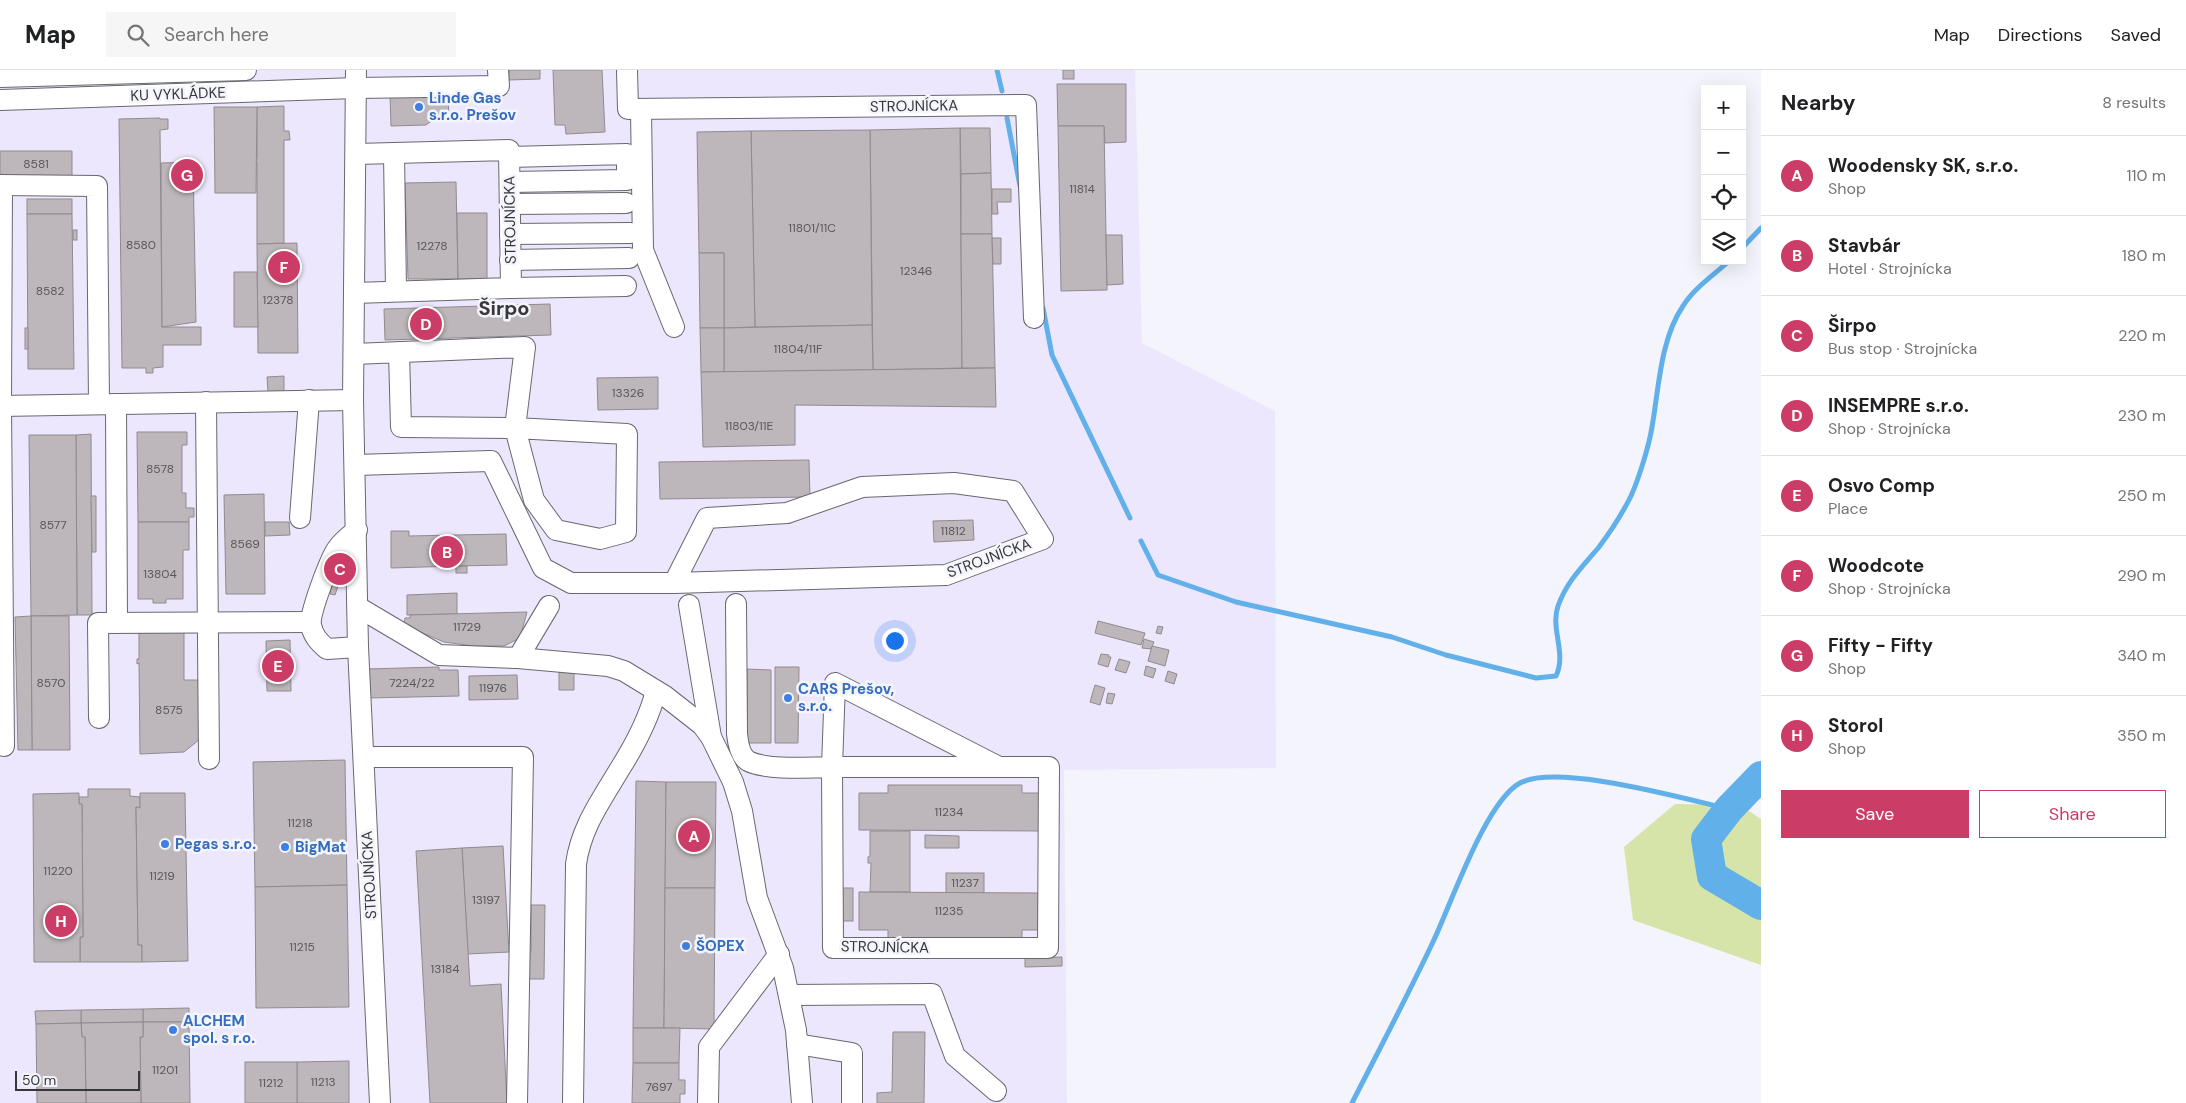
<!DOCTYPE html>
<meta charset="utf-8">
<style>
body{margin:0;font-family:"DM Sans",sans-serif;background:#f6f6f6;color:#202124}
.controls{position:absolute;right:15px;top:15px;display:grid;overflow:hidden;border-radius:0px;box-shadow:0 5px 20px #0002}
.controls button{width:45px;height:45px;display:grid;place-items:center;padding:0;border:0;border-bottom:1px solid #e0e0e0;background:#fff;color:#202124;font:25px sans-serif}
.scale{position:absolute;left:15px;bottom:12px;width:125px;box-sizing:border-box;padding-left:5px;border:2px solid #37373a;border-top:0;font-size:14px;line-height:18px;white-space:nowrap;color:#37373a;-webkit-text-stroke:4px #f3f4fc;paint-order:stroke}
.you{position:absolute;left:894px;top:570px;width:18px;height:18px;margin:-12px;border:4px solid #fff;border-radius:50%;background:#1a73e8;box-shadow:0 0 0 8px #1a73e833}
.badge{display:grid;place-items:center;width:32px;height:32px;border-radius:50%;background:#cb3d66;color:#fff;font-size:16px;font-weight:700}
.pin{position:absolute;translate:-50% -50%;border:2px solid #fff;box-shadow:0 1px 5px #0006}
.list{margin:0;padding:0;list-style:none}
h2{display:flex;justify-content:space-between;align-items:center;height:65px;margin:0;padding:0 20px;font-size:21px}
h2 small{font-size:16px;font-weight:400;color:#757577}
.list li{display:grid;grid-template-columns:32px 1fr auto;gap:15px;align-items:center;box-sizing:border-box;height:80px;padding:0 20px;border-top:1px solid #e0e0e0}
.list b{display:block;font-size:19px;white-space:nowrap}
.list p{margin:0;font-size:16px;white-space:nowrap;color:#757577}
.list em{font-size:16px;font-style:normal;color:#757577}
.actions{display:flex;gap:10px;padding:15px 20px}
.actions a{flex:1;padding:11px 0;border:1px solid #cb3d66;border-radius:0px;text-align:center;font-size:18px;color:#cb3d66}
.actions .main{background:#cb3d66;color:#fff}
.icon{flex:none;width:28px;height:28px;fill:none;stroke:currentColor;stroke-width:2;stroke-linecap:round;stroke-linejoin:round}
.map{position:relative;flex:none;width:1761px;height:1033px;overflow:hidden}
header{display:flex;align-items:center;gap:30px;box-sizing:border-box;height:70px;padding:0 25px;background:#fff;border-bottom:1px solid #e0e0e0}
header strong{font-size:24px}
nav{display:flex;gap:28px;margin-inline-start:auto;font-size:18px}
.search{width:350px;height:45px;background:#f6f6f6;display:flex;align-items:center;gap:12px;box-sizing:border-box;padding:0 18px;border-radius:0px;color:#757577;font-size:19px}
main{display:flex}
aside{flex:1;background:#fff}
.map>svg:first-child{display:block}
.industrial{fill:#ede7fd}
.green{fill:#d6e4a9}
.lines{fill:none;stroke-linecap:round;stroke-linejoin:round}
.stream{stroke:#61b0ea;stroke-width:5}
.river{stroke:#61b0ea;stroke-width:30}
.building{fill:#bdb6ba;stroke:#918a8f}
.minor-casing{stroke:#68686f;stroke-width:22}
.minor{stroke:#fff;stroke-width:20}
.shop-dot{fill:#3f7fe0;stroke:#f3f4fc;stroke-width:2}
.labels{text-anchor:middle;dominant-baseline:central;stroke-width:5;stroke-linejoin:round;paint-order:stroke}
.number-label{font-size:12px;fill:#58575a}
.street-label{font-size:15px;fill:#37373a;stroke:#f3f4fc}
.shop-label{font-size:15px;font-weight:bold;fill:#366cbe;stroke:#f3f4fc;text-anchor:start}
.district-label{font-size:20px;font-weight:bold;fill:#37373a;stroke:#f3f4fc}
</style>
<header>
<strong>Map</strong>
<div class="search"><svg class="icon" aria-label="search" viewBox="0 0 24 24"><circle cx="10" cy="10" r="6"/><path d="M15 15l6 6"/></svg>Search here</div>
<nav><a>Map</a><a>Directions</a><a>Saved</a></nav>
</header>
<main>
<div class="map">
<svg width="1761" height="1033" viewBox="0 0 1761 1033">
<rect width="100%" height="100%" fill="#f3f4fc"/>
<path class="industrial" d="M0,0H1135L1142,273L1275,341L1276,698L1064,700L1067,1033H0Z"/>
<path class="green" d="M1675,734L1740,735L1761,749V895L1633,850L1624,777Z"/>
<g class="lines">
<g class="stream">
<path d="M997,0L1002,21"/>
<path d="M1007,48L1020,116"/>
<path d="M1742,178L1761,158"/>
<path d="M1043,238L1052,285L1130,448"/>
<path d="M1141,471L1158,505L1236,532L1392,567L1446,585L1536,608L1556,606C1567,583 1550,559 1558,536C1567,511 1583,496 1599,477C1611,461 1622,444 1631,426C1639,408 1649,376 1652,357C1659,318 1660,270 1683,236C1694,218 1714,205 1729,191"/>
<path d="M1352,1033C1379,980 1407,927 1432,874C1451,835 1485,732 1520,713C1558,693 1685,729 1729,739"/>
</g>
<path class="river" d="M1761,706L1729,739L1706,769L1712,806L1761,835"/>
</g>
<g class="building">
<path d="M509,0H540V9L509,10Z"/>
<path d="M553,0H602L605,62L566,64L565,55H555Z"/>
<rect x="1063" y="0" width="11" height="9"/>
<path d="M1057,14H1126V72L1105,73L1104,56H1058Z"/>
<path d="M448,24L449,49L433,50L426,55L391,56L390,25Z"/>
<path d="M284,36V61H289L290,70H284V173L257,174V93L255,89H257V37Z"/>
<path d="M214,37H257L256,123H215Z"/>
<path d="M160,48V49H168V59L160,60L162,257H201V275H163V297L153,298V303H146V298H122L119,49Z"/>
<path d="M1058,56H1104L1107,220L1061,221Z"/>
<path d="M960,58H990L991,103L961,104Z"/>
<path d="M960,58L962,298L873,300L870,60Z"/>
<path d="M870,60L872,255L755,257L751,61Z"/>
<path d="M751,61L755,257L724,258V183H699L697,62Z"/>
<path d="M0,81H72V106L0,107Z"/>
<path d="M193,92L196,252L162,257L161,93Z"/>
<path d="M991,103L992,164H961V104Z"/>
<path d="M456,112L458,209H408L405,113Z"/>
<path d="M992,119H1011V132H997L998,144H992Z"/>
<rect x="27" y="129" width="45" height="15"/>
<path d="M457,143H487V209H458Z"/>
<path d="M27,144H72L74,299H28Z"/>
<rect x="73" y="160" width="4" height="10"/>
<path d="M961,164H992L995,298H962Z"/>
<path d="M1106,165H1122L1123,214L1107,215Z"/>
<path d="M992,168H1001V194H993Z"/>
<path d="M297,173L298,283H258L257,174Z"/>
<path d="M699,183H724V258H700Z"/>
<path d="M234,202H257L258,257H234Z"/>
<path d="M550,234L551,265L385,270L384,239Z"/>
<path d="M872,255L873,300L724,302V258Z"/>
<rect x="25" y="258" width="3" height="21"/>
<path d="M700,258H724V302H701Z"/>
<path d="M995,298L996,337L795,335V375L703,377L701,302Z"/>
<path d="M284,306V322H268L267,307Z"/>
<path d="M658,307V339L598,340L597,308Z"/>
<path d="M137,362H187V375H182V423H186V438H194V447H189V452H138Z"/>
<path d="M91,364L92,545H77L76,365Z"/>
<path d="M29,365H76L77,545L31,546Z"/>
<path d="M809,390L810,427L660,429L659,392Z"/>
<path d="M264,424L265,524H226L224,425Z"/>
<path d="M91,426H96V482H92Z"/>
<path d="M973,450L974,470L934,472L933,451Z"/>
<path d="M138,452H189V480H183V529H166V533H153V529H138Z"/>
<path d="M265,452H289L290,465L265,466Z"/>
<path d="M391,461H409V466L455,465L456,496L391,498Z"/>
<path d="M506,464L507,495L456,496L455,465Z"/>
<rect x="456" y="496" width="11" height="7"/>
<path d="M332,515L338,516L335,525L330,524Z"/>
<path d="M457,523V544L407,545V525Z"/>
<path d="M527,542L520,568L504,576H474L444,572L418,561L404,553L405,548H410V545Z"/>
<path d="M31,546H69L70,680H32Z"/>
<path d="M31,546L32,680H18L15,547Z"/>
<path d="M1098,551L1145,563L1141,575L1095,563Z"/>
<path d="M1158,556L1163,557L1161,564L1156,563Z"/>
<path d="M184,562V610H199L200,669L184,682L140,684L139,593L137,594V589H139V563Z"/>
<path d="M1144,569L1154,572L1151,579L1142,578Z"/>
<path d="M290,570L291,621H267L266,571Z"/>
<path d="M1152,576L1169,580L1165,596L1148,591Z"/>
<path d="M1101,584L1109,585L1108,587H1111L1108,597L1098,594Z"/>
<path d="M1119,589L1130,592L1126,603L1115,600Z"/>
<path d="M1146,596L1156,599L1153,608L1144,605Z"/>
<path d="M439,597V600H458L459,626L367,628L366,599Z"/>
<path d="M775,597H799L798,673H775Z"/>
<path d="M747,599L771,600V673H747Z"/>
<path d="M1168,601L1177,604L1174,614L1165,611Z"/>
<path d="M559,602L574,603V620H559Z"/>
<path d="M517,605L518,629L469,630V606Z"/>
<path d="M1095,615L1105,618L1100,635L1090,632Z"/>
<path d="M1108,623L1115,624L1112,634L1106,633Z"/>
<path d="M345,690L347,815L255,817L253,692Z"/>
<path d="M636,711L666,712L664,958H633Z"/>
<path d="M666,712H716L715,818H665Z"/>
<path d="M888,715H1022V723H1039V761L859,760V723H888Z"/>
<path d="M88,719H130V726L140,727V738L136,737L138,875H142V892H80V867H83L82,734H79V727H88Z"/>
<path d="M79,723V734H82L83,867H80V892H34L33,724Z"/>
<path d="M140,723H185L188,891L142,892V875H138L136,737L140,738Z"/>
<path d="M870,761H910V822H870L871,793H868V787L870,786Z"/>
<path d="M925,765L959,766V778H925Z"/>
<path d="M503,776L509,882L468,884L462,778Z"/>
<path d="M462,778L470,916L501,914L507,1033H430L416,781Z"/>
<rect x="946" y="803" width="38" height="20"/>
<path d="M347,815L349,937L256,938L255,817Z"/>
<path d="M665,818H715L714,959L664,958Z"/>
<rect x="840" y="818" width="13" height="33"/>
<path d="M859,822L1039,823V860H1022V868L888,869V860H859Z"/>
<path d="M531,835H545L544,909H527V881H531Z"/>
<path d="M1062,887V896L1025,897V888Z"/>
<path d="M189,938V952H143V939Z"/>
<path d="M143,939V952L81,953V940Z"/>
<path d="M81,940V953L36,954L35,941Z"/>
<path d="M143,952H189L190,1033H141L140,967H143Z"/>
<path d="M143,952V967H140L141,1033H86L85,967H82L81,953Z"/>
<path d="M81,953L82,967H85L86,1033H37L36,954Z"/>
<path d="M633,958H680L679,993H633Z"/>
<path d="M893,962H925L924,1033H877V1023L892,1022Z"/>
<path d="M349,991V1033H297V992Z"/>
<rect x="245" y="992" width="52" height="41"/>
<path d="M633,993H679V1010H685V1024H680V1033H632Z"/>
</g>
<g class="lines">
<defs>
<g id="minor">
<path d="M356,0L353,330L358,577L380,1033"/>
<path d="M627,0L628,39L1026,35L1034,248"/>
<path d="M0,7L246,0"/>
<path d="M0,30L356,18L499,16L498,0"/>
<path d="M641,39L643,180L674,257"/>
<path d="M394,83L396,221"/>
<path d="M509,87L627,84V110L510,112"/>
<path d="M0,115L97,116L99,334"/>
<path d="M2,115L1,336L4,676"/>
<path d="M510,134L626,133"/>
<path d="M510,164L631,163"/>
<path d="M510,190L629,188"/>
<path d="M511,218L626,216"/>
<path d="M354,223L511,218L509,80L356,84"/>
<path d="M354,284L525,277L515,358L534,430L556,460L600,469L626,462L627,364L515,358L401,357L399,282"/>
<path d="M206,332L209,689"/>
<path d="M116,334L117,553"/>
<path d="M0,336L353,330"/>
<path d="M355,395L491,391L543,498L571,513H674L946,505L1043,469L1013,421L954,413L862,417L787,443L707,448L674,513"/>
<path d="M300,448L309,330"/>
<path d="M357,460C349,466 342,471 337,479C330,489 309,544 311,555C313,566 319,572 327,579L358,577"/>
<path d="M736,534L737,664C738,673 740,686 748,691C767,701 816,697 839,697C909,697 979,697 1049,697L1048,878H833L832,697L835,613L999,697"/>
<path d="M689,535L711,667"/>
<path d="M358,537L439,585L518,588L549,536"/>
<path d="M518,588L608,596L624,601L665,626L702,655L711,667L733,712L742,741L757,828L783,898L796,960L802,1033"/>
<path d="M99,648L98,553L310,552"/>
<path d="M364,687H523L517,1033"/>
<path d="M790,925L932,924L955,986L996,1021"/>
<path d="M797,974L852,983V1033"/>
<path d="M573,1033L576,794C581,757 602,729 621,697C636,673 649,648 656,621"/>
<path d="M708,1033L709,977L779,884"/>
</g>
</defs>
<use href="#minor" class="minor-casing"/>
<use href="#minor" class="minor"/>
</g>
<g class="shop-dot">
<circle cx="419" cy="37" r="5"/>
<circle cx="788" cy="628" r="5"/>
<circle cx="165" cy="774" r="5"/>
<circle cx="285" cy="777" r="5"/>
<circle cx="686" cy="876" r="5"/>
<circle cx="173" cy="960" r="5"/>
</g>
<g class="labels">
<g class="number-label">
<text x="36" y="94">8581</text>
<text x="1082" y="119">11814</text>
<text x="812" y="158">11801/11C</text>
<text x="141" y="175">8580</text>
<text x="432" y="176">12278</text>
<text x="916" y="201">12346</text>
<text x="50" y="221">8582</text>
<text x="278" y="230">12378</text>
<text x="798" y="279">11804/11F</text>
<text x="628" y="323">13326</text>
<text x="749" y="356">11803/11E</text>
<text x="160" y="399">8578</text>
<text x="53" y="455">8577</text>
<text x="953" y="461">11812</text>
<text x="245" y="474">8569</text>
<text x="160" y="504">13804</text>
<text x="467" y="557">11729</text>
<text x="51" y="613">8570</text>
<text x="412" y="613">7224/22</text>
<text x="493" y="618">11976</text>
<text x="169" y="640">8575</text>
<text x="949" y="742">11234</text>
<text x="300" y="753">11218</text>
<text x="58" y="801">11220</text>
<text x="162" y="806">11219</text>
<text x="965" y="813">11237</text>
<text x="486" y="830">13197</text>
<text x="949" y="841">11235</text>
<text x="302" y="877">11215</text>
<text x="445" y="899">13184</text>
<text x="165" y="1000">11201</text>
<text x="323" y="1012">11213</text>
<text x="271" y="1013">11212</text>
<text x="659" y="1017">7697</text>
</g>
<g class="street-label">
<text transform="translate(178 24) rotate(-2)">KU VYKLÁDKE</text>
<text transform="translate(914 36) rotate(-1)">STROJNÍCKA</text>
<text transform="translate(510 150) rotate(-91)">STROJNÍCKA</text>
<text transform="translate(989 488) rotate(-20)">STROJNÍCKA</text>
<text transform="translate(369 805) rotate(-93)">STROJNÍCKA</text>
<text transform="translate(885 877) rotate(1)">STROJNÍCKA</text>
</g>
<g class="shop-label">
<text x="429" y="28">Linde Gas<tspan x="429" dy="17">s.r.o. Prešov</tspan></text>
<text x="798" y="619">CARS Prešov,<tspan x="798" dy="17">s.r.o.</tspan></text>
<text x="175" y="774">Pegas s.r.o.</text>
<text x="295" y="777">BigMat</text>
<text x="696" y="876">ŠOPEX</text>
<text x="183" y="951">ALCHEM<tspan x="183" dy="17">spol. s r.o.</tspan></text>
</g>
<g class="district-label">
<text x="504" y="238">Širpo</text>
</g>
</g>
</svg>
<div class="controls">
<button>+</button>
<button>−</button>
<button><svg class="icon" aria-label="locate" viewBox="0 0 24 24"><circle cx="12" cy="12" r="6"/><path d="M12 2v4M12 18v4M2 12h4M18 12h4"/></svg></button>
<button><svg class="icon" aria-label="layers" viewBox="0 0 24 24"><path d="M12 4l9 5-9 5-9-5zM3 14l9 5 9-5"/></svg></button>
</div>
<div class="scale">50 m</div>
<div class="you"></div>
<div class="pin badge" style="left:694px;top:766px">A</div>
<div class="pin badge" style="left:447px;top:482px">B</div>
<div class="pin badge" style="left:340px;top:499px">C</div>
<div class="pin badge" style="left:426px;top:254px">D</div>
<div class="pin badge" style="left:278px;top:596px">E</div>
<div class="pin badge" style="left:284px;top:197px">F</div>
<div class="pin badge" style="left:187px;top:105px">G</div>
<div class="pin badge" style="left:61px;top:851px">H</div>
</div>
<aside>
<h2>Nearby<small>8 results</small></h2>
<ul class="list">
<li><span class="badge">A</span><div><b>Woodensky SK, s.r.o.</b><p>Shop</p></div><em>110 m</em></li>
<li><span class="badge">B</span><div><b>Stavbár</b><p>Hotel · Strojnícka</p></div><em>180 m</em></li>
<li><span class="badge">C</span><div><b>Širpo</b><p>Bus stop · Strojnícka</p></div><em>220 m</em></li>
<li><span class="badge">D</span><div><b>INSEMPRE s.r.o.</b><p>Shop · Strojnícka</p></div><em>230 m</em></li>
<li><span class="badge">E</span><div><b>Osvo Comp</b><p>Place</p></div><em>250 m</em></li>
<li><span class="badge">F</span><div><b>Woodcote</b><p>Shop · Strojnícka</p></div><em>290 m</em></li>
<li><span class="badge">G</span><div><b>Fifty - Fifty</b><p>Shop</p></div><em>340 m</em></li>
<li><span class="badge">H</span><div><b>Storol</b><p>Shop</p></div><em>350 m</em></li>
</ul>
<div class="actions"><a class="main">Save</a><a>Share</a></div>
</aside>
</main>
